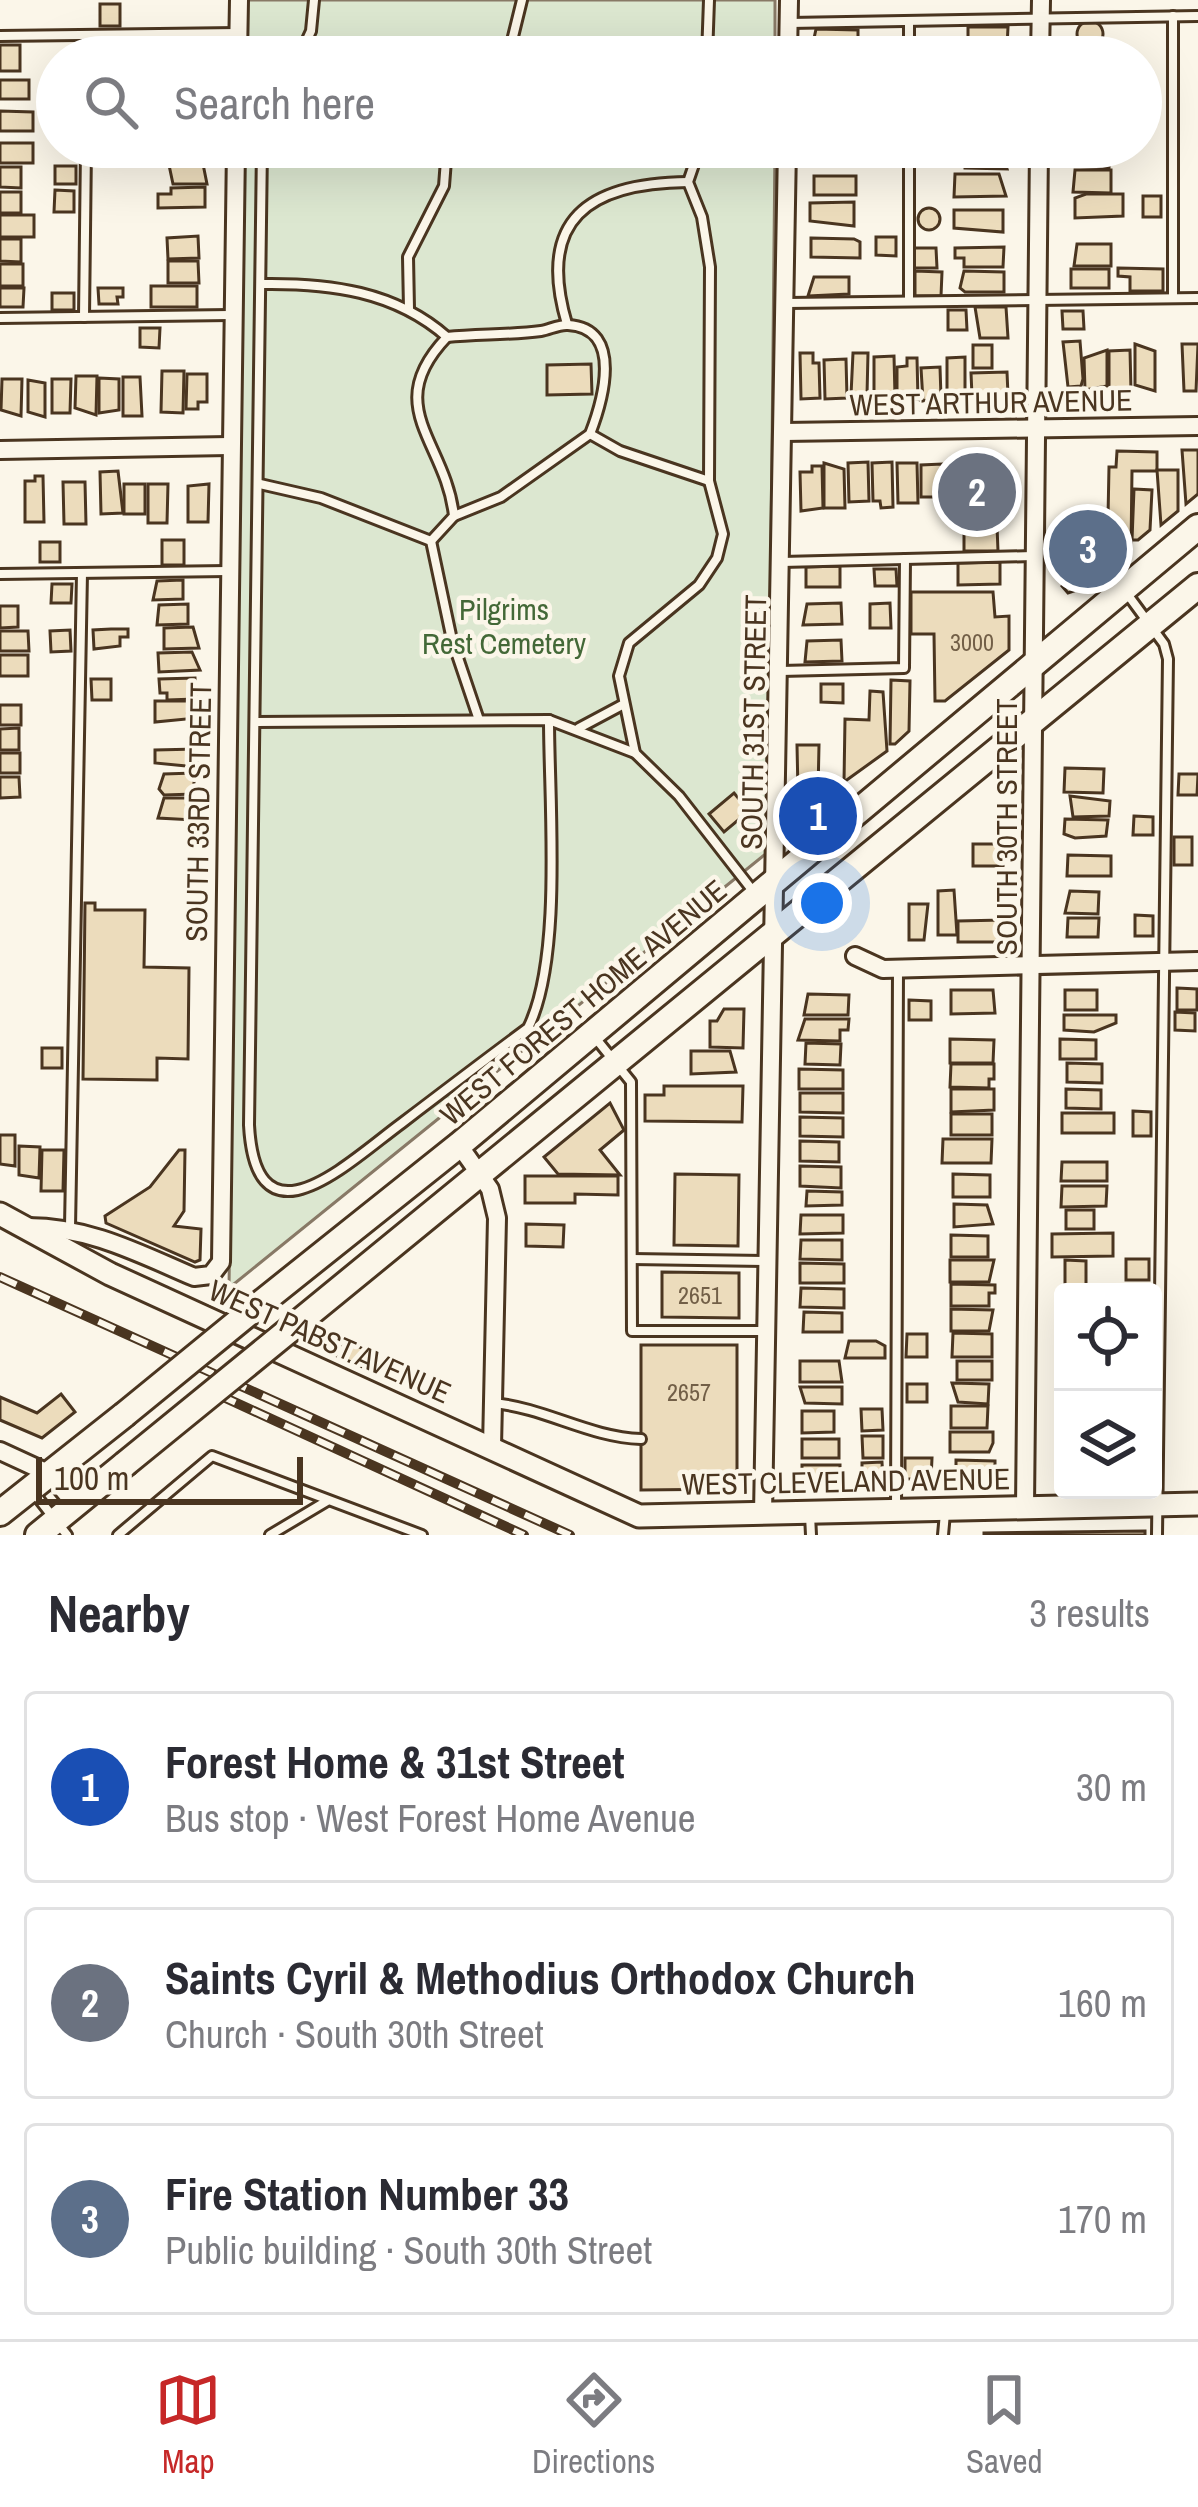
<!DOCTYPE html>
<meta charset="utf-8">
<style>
body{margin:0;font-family:"Archivo Narrow",sans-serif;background:#f2f2f3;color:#2b2b33}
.controls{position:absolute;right:36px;bottom:36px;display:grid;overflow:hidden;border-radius:12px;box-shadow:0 12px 48px #0002}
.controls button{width:108px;height:108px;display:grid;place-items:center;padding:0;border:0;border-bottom:3px solid #e1e1e2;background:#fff;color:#2b2b33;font:60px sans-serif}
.scale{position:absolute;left:36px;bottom:30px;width:267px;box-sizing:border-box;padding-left:12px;border:6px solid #4a3520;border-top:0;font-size:33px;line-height:42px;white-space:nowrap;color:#4a3520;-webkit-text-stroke:9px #fbf6e9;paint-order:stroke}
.you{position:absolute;left:822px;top:903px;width:42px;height:42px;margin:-30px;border:9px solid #fff;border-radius:50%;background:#1a73e8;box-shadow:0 0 0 18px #1a73e833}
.badge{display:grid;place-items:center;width:78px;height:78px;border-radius:50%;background:#c62828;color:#fff;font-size:39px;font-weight:700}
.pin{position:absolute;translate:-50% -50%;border:6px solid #fff;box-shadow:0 3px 12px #0006}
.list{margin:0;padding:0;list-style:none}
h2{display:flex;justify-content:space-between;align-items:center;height:156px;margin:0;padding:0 48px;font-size:51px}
h2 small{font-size:39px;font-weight:400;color:#7c7c81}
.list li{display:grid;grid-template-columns:78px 1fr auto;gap:36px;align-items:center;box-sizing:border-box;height:192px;margin:0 24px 24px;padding:0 24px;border:3px solid #e1e1e2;border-radius:12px}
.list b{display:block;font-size:45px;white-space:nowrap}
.list p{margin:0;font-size:39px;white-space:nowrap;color:#7c7c81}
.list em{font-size:39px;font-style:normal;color:#7c7c81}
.icon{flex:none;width:66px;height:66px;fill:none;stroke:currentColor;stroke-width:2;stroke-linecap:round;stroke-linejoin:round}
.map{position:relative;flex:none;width:1198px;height:1535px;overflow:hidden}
.search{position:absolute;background:#fff;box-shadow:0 12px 48px #0002;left:36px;right:36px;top:36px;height:132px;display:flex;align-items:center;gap:30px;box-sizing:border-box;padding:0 42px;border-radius:66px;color:#7c7c81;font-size:45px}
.sheet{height:804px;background:#fff}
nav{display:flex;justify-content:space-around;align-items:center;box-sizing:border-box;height:168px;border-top:3px solid #e1e1e2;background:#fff;font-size:33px;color:#7c7c81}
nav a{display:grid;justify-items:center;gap:6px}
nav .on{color:#c62828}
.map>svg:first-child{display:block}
.green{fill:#dce7d0;stroke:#887966;stroke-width:3}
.building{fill:#ecdcbc;stroke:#4a3520;stroke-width:3}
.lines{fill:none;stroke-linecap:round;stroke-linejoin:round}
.service-casing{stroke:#4a3520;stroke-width:14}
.minor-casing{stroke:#4a3520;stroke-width:22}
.tertiary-casing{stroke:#4a3520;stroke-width:27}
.primary-casing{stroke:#4a3520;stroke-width:30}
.service{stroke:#fbf6e9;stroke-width:8}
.minor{stroke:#fbf6e9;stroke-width:16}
.tertiary{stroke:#fbf6e9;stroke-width:21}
.primary{stroke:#fbf6e9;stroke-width:24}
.rail-casing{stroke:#4a3520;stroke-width:10}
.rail{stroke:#fbf6e9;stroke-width:6;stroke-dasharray:18;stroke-linecap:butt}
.primary-bridge-casing{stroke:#4a3520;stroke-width:30;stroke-linecap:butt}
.primary-bridge{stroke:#fbf6e9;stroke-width:24}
.labels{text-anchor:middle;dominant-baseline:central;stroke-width:9;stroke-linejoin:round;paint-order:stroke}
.number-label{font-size:24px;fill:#725f47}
.street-label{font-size:30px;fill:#4a3520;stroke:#fbf6e9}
.park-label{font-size:30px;fill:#436837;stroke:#fbf6e9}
</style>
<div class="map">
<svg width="1198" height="1535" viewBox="0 0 1198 1535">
<rect width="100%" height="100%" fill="#fbf6e9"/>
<g class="green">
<path d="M247,0H775V57H246Z"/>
<path d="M244,147H775L768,852L229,1288Z"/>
</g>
<g class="building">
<rect x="100" y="4" width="20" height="22"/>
<circle cx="1090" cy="34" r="13"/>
<path d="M968,27H1008L1007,47H968Z"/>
<path d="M816,29L858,30V48H812Z"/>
<path d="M163,41H200V52L163,57Z"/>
<rect x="0" y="45" width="20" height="26"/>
<path d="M1071,47L1115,48V57H1071Z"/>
<rect x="0" y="80" width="29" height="19"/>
<path d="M0,111L33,112V131H0Z"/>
<rect x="0" y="143" width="33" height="20"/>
<path d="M170,147L207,148V159H173Z"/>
<path d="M1077,147H1110L1109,168L1072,166Z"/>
<path d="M965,149H1000L1007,169L965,168Z"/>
<path d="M203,164L207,184H173L169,165Z"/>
<rect x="55" y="166" width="21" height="18"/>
<path d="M0,167H21V188L0,187Z"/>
<path d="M1075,170H1111V193L1073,192Z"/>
<path d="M955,174H999L1006,196L954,197Z"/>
<rect x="814" y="176" width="42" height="19"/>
<path d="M205,187V207L158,208V194H171V188Z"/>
<path d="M55,190L74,191V212H54Z"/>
<rect x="0" y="192" width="21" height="21"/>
<path d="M1086,194H1123V216L1075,218V198Z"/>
<rect x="1143" y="196" width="18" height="21"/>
<path d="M854,202V226L810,221V203Z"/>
<circle cx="929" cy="219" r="11"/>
<path d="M954,210H1003V232L954,228Z"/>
<rect x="0" y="215" width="34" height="22"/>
<path d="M198,236L199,258L168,259L167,238Z"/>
<path d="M876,237H896V256L876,255Z"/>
<path d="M811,238L854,239L860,242V258L811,257Z"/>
<path d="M0,239H21V262L0,261Z"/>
<path d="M1077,244H1111V266H1074Z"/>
<path d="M1004,247L1003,267H964V258H955V248Z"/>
<path d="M914,248H936L937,268H914Z"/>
<path d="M168,261H198L199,283H168Z"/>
<rect x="0" y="264" width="23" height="22"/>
<path d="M1118,268L1163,269V291H1130V277L1118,276Z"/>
<rect x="1071" y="269" width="38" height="19"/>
<path d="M915,271L942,272L941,296H915Z"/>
<path d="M964,271L1004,272V292H965L960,288Z"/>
<path d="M814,277H849V294L808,296Z"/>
<rect x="151" y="286" width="46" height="21"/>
<path d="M0,288H24L23,307H0Z"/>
<path d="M98,288H123V297H117L118,304H99Z"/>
<rect x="52" y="293" width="22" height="17"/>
<path d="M975,307H1006L1008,338H980Z"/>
<path d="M948,310H966L967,330H948Z"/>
<path d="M1062,311H1083L1084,329H1063Z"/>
<path d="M140,328H160L159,348L140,347Z"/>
<path d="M1080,341L1083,379L1081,386L1068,387L1063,342Z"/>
<path d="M1135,344L1155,351V391L1135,385Z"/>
<path d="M1182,344H1198L1196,391H1184Z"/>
<rect x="973" y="345" width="19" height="23"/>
<path d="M1107,350V386L1085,390L1084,358Z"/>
<path d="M1130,350L1131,391H1109V351Z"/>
<path d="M800,353H813V363H819L820,398L801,399Z"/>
<path d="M853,353H868L867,395H851Z"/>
<path d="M894,356L895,396H874V357Z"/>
<path d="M965,357V397L955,400L947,397V358Z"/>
<path d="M907,358H917L918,400L897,397V367L907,366Z"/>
<path d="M846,359L847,398L825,399L824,360Z"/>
<path d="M591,364L592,394L547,395V365Z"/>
<path d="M940,367L941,397L923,401L921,368Z"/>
<path d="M162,371H184L183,413L161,412Z"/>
<path d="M1007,372L1008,395L972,396L971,373Z"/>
<path d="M187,374H207V402H198V409H186Z"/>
<path d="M76,376H97L96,415L75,408Z"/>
<path d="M123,377H140L142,416H123Z"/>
<path d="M99,378L119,379V410L99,413Z"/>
<path d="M2,379H22L21,416L1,410Z"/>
<path d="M52,379H71L70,413H52Z"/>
<path d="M28,380L45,383V417L28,412Z"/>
<path d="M1182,450H1198V494L1186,504Z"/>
<path d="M1117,451L1157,452V471H1132L1131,548L1107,568L1109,467H1116Z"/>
<path d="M868,462L869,501L849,502L848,463Z"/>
<path d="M892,462L893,507L881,508L880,501H873L872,463Z"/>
<path d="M959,462H998L995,517L967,513V498H960L956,482Z"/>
<path d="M824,463L844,469L845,508H824Z"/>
<path d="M897,463H917L918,503H898Z"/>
<path d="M942,464L943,497H921V465Z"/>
<path d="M812,466H822L823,508L801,511L800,472H812Z"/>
<path d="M1157,470H1178V511L1161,525Z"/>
<path d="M118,471L123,513L101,514L100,472Z"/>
<path d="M35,476H43L44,522H25V481H35Z"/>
<path d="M63,482H85L86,524H64Z"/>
<rect x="124" y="484" width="21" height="30"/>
<path d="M148,484H168L167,523H148Z"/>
<path d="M209,484L208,522H188V486Z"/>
<path d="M1134,489L1152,490L1150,530L1138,540H1132Z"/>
<path d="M1080,510L1091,523L1082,530L1087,537L1094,532L1102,542L1097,546L1107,568L1086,587L1068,593L1062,586L1067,578L1058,568L1059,527Z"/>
<path d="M964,526H997L998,551H964Z"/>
<rect x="162" y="540" width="22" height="25"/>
<rect x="40" y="542" width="20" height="20"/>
<path d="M1000,562V584L958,585V563Z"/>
<path d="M840,566V587H806V567Z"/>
<path d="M874,569H896L897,586H875Z"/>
<path d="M183,580V599L153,600L157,581Z"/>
<path d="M52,584H72L71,603H51Z"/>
<path d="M911,592H993L995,617L1009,616V650L945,701H935L934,634H911Z"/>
<path d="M841,603L842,624L803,625L807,604Z"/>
<path d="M890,603L891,628H870V604Z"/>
<path d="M188,604V624L157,625L159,605Z"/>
<path d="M0,606H18V627L0,628Z"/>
<path d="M193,627L199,648L164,649V628Z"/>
<path d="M111,629H128V637H120V646L94,649L93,630Z"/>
<path d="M70,630L71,651L51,652L50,631Z"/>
<path d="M0,631H28L29,651H0Z"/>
<path d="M841,640L842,661L805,662L807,641Z"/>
<path d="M192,652L200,670L159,672L158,653Z"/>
<rect x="0" y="655" width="28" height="21"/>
<path d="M195,678L196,699L167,700V693H160L159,679Z"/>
<path d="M91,679H111V700H92Z"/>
<path d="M891,680L910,681L909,731L895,744H890Z"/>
<path d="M821,684H843V703L821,702Z"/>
<path d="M870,691L883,692L887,751L844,782L845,719L869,720Z"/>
<path d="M155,701H197V718L155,722Z"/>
<rect x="0" y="705" width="21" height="20"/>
<path d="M19,728V750H0V729Z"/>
<path d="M797,745H819L818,792H798Z"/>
<path d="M197,749V767L155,763V750Z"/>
<rect x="0" y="753" width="20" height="20"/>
<path d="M1065,768L1104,769L1103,793L1064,792Z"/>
<path d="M194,773V794L164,795L159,789L164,774Z"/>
<path d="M1179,774H1198L1197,795H1178Z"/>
<path d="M0,777H19L20,797L0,798Z"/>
<path d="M734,793L749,811L724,832L709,814Z"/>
<path d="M1070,796L1110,801L1109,816L1073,817Z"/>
<path d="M164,798H194V820L158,818Z"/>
<path d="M1134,816L1153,817V835H1133Z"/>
<path d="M1065,819L1108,820L1106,836L1075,838L1064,834Z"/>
<rect x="1174" y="837" width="18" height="28"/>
<rect x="973" y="844" width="30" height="22"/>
<path d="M1068,855L1111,856V876H1067Z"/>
<path d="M954,890L957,935H938V891Z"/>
<path d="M1070,891L1099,892L1098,914L1065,913Z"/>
<path d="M85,903H95V910H145L144,967L189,968L188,1059L157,1058V1080L83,1079Z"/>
<path d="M909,904H928L924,940H909Z"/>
<path d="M1135,915L1153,916V936H1135Z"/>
<path d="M1068,918H1099L1098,937H1067Z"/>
<path d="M1003,920L999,942H958V921Z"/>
<path d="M1177,988L1197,989V1010H1177Z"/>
<path d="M951,990H993L995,1013L951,1014Z"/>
<rect x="1065" y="990" width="32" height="20"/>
<path d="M808,994L849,995L848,1015H804Z"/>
<path d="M909,1000L931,1001V1020H909Z"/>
<path d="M724,1009H744L743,1048L710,1047V1021H717Z"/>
<path d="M1175,1012L1195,1013V1031L1175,1030Z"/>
<path d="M1064,1015H1116V1023L1094,1032L1064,1030Z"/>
<path d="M805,1019H849L848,1030H840V1041L798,1040Z"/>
<path d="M950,1039L994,1040L993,1063H950Z"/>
<path d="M1060,1039L1096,1040V1059H1060Z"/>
<path d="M806,1043L841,1044L840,1065L805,1064Z"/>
<rect x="42" y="1048" width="20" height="20"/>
<path d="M691,1051H730L736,1072L691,1074Z"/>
<path d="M1067,1063L1102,1064V1083L1067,1082Z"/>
<path d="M951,1064H994V1079H989V1088L950,1087Z"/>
<path d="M799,1069L843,1070V1089H799Z"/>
<path d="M664,1086H743L742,1122L645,1121V1095H664Z"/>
<path d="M951,1089H994V1110L951,1112Z"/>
<path d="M1066,1089L1101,1090V1109L1066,1108Z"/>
<path d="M800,1093H843V1113L800,1112Z"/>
<path d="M610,1103L624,1130L600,1150L620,1175L558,1174L544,1157Z"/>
<path d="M1133,1111L1151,1112V1136H1133Z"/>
<rect x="1062" y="1113" width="52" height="20"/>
<rect x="951" y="1114" width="41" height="21"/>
<path d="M800,1117L843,1118V1137L800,1136Z"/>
<path d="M0,1135H15V1166L0,1164Z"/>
<path d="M943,1139H992L991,1163H942Z"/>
<path d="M800,1141L839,1142V1162L800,1161Z"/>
<path d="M19,1146L40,1147L39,1178L19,1175Z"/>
<path d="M42,1150H64L63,1191H41Z"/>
<path d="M179,1150H185L184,1211L174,1226L201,1229L200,1260L195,1262L106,1223L105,1216L150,1187Z"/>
<path d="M1062,1162H1107V1181H1061Z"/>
<path d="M800,1166L841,1167V1188L800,1186Z"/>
<path d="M675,1174L739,1175L738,1246L674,1245Z"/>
<path d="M953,1174L990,1175V1197H953Z"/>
<path d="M525,1176H618V1195L575,1194V1203H525Z"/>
<path d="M1062,1186H1107L1106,1206L1061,1207Z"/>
<path d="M807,1191L842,1192V1205L806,1206Z"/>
<path d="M954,1204L987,1205L993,1224L954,1227Z"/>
<rect x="1066" y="1210" width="28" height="19"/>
<path d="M801,1215H843V1233L800,1234Z"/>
<path d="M526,1224L564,1225L563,1247L526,1246Z"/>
<path d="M1113,1233V1256L1052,1257V1234Z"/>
<path d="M951,1235L988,1236V1257H951Z"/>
<path d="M801,1240H842V1260L800,1259Z"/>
<rect x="1126" y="1259" width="23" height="21"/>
<path d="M950,1260H994L989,1282H950Z"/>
<path d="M1065,1260L1086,1261V1286L1065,1285Z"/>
<path d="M800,1263L844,1264V1283H800Z"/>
<path d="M662,1272L739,1273V1318L662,1317Z"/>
<path d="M951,1284L995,1285V1293H989V1306H951Z"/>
<path d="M801,1288L844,1289V1308L800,1307Z"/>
<path d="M951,1309L993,1310L989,1331H951Z"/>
<path d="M804,1312L842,1313V1332H803Z"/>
<path d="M953,1333L992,1334V1357H952Z"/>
<path d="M907,1334H927V1357H906Z"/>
<path d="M344,1340L372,1353L365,1368L337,1356Z"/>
<path d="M849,1341H876L885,1346V1358H845Z"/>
<path d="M641,1345H737V1489L641,1490Z"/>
<path d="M800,1361H839L842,1382H800Z"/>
<rect x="957" y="1361" width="35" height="19"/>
<path d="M952,1383L989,1384L988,1404L958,1402Z"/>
<rect x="907" y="1384" width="20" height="18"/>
<path d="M800,1387H842V1404L805,1403Z"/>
<path d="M61,1394L75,1412L42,1438L0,1420V1397L37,1413Z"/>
<path d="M951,1406H988L987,1428H951Z"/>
<path d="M861,1409H882L883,1430L862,1431Z"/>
<path d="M802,1411H834V1432L802,1433Z"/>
<path d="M950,1432H993V1443L989,1452H950Z"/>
<path d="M862,1436H883V1458H863Z"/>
<rect x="802" y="1439" width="37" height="19"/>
<path d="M905,1458H932L931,1479H905Z"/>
<path d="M956,1460L995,1461V1480L956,1481Z"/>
<path d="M882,1462L883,1482H862V1463Z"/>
<rect x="802" y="1465" width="38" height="17"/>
<path d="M1145,1531V1535H984V1533Z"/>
</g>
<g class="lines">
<defs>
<g id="service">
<path d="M1173,16V298"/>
<path d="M909,21V57"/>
<path d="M790,23L1198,16"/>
<path d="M0,36L238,33"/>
<path d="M302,55L318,57"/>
<path d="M87,57L88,35"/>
<path d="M299,57L311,31L314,0"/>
<path d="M508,57L522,0"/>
<path d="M707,57L709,0"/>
<path d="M262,147L249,1125C256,1254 350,1161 402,1123C444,1091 486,1059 528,1028C563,958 549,802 549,720"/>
<path d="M700,147L688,182L702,217L710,267L709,481L723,534L717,558L699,585L629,643L619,676L635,753L679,796L756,895"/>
<path d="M909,147V301"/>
<path d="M262,284C329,283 395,291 447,337C380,407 446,441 454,516L431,541"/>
<path d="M787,303L1198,298"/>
<path d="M409,309L408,257L444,186L447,147"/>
<path d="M84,317L86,147"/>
<path d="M0,318L230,315"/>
<path d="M567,324C536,220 588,183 688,182"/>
<path d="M447,337C478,334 510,335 541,331C549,330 559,324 568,325C625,328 602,403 590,434L501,497L454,516"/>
<path d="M590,434L620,451L709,481"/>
<path d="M260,484L321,498L431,541L452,640L479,720"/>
<path d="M782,562L1033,556"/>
<path d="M0,574L228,571"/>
<path d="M1128,595L1164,644L1168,659L1157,1535"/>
<path d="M781,671L904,668L905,559"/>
<path d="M256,722L549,720L635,753"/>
<path d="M579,728L624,704"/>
<path d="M593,1035L631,1082L632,1331H763"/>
<path d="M70,1227L82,573"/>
<path d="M632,1259L764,1261"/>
<path d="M493,1403C546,1408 588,1437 641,1439"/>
<path d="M35,1494L67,1535"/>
<path d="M896,1510L898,969"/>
<path d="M810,1515L811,1535"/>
<path d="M118,1535L212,1456L422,1535"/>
<path d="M270,1535L327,1501"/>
<path d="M943,1535L945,1513"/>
</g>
<g id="minor">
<path d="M238,57L239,0"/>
<path d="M788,57L789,0"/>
<path d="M1040,57L1041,0"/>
<path d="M784,432L1198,426"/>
<path d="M0,450L229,446"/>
<path d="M855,956L883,969L1198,961"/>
<path d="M459,1145L490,1189L497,1218L492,1447"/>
<path d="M28,1227C89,1227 138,1253 194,1277L211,1275L221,1262L236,147"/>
<path d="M0,1451L50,1474L75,1504"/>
<path d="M1025,1507L1039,147"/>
<path d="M763,1514L787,147"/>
</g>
<path id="tertiary" d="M0,1214L110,1274L639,1516L1198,1504"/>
<g id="primary">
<path d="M256,1307L459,1145L1198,527"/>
<path d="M293,1327L1198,586"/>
<path d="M0,1513L124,1415"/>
<path d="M38,1535L125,1464"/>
</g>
</defs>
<use href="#service" class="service-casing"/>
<use href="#minor" class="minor-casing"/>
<use href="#tertiary" class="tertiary-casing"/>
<use href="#primary" class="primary-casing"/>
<use href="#service" class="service"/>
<use href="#minor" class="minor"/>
<use href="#tertiary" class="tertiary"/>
<use href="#primary" class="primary"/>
<defs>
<g id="rail">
<path d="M0,1277L570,1535"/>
<path d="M219,1395L524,1535"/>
</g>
</defs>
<use href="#rail" class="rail-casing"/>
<use href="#rail" class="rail"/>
<defs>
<g id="primary-bridge">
<path d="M124,1415L256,1307"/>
<path d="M125,1464L293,1327"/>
</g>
</defs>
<use href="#primary-bridge" class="primary-bridge-casing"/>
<use href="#primary-bridge" class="primary-bridge"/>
</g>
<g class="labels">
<g class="number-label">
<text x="972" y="642">3000</text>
<text x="700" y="1295">2651</text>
<text x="689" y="1392">2657</text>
</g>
<g class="street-label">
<text transform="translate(991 402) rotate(-1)">WEST ARTHUR AVENUE</text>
<text transform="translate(753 722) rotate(-89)">SOUTH 31ST STREET</text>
<text transform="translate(198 812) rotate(-89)">SOUTH 33RD STREET</text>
<text transform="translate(1006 827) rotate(-90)">SOUTH 30TH STREET</text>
<text transform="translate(583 1002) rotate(-40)">WEST FOREST HOME AVENUE</text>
<text transform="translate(330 1341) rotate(24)">WEST PABST AVENUE</text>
<text transform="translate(846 1481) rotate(-1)">WEST CLEVELAND AVENUE</text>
</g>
<g class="park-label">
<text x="504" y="609">Pilgrims<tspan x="504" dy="34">Rest Cemetery</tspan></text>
</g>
</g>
</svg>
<div class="controls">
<button><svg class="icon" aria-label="locate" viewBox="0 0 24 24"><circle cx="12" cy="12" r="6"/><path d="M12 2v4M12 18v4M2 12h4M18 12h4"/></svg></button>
<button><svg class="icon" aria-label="layers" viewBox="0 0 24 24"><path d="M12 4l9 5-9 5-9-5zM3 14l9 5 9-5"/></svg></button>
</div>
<div class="scale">100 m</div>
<div class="you"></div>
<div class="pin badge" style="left:818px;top:816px;background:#1a4fb4">1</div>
<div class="pin badge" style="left:977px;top:492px;background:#6b7280">2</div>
<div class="pin badge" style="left:1088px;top:549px;background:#5c6f8a">3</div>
<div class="search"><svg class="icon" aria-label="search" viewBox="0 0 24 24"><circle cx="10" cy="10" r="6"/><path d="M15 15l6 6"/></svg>Search here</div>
</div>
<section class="sheet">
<h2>Nearby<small>3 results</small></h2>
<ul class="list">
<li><span class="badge" style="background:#1a4fb4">1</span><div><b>Forest Home &amp; 31st Street</b><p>Bus stop · West Forest Home Avenue</p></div><em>30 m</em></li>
<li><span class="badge" style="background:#6b7280">2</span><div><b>Saints Cyril &amp; Methodius Orthodox Church</b><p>Church · South 30th Street</p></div><em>160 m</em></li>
<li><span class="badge" style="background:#5c6f8a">3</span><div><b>Fire Station Number 33</b><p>Public building · South 30th Street</p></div><em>170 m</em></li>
</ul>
</section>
<nav>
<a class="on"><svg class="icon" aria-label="map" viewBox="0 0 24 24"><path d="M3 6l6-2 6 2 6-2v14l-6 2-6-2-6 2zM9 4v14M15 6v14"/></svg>Map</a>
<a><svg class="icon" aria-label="directions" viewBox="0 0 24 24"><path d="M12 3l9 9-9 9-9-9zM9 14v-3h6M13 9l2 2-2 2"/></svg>Directions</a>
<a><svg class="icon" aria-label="saved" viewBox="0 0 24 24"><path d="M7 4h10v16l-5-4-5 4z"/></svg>Saved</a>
</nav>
